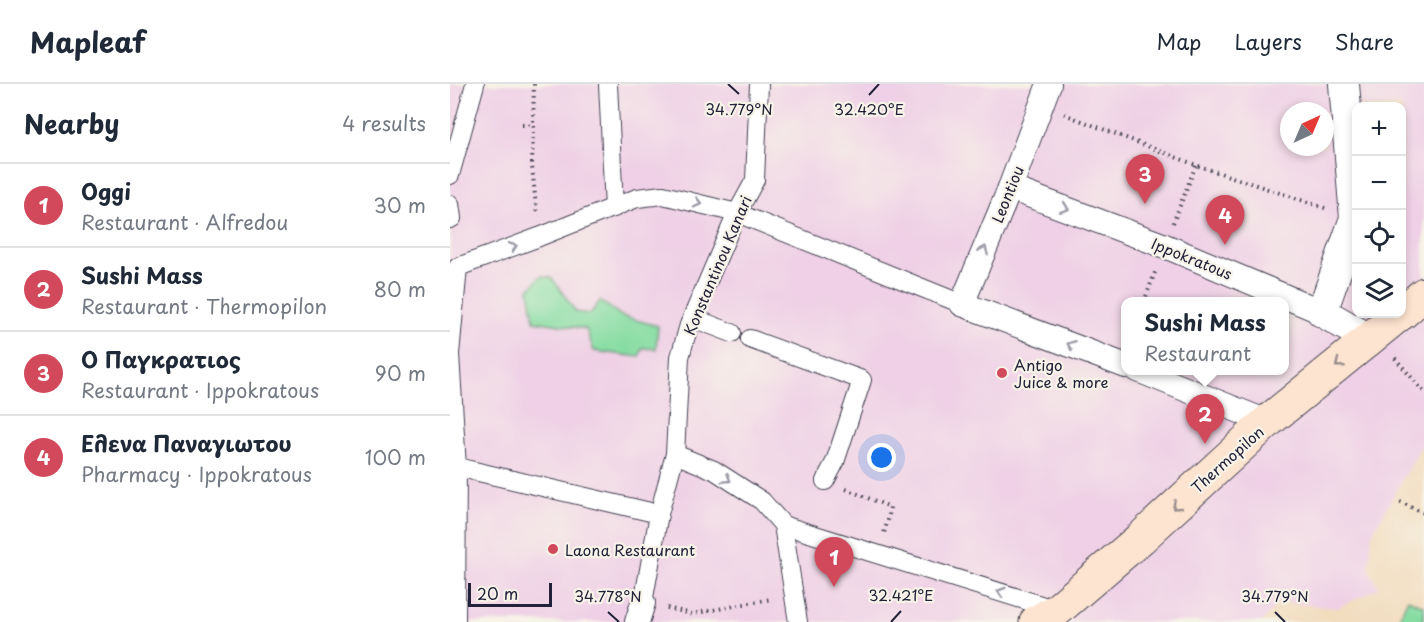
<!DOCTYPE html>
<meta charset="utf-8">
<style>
body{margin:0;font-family:"Playpen Sans",sans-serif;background:#f2f2f3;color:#1f2937}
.controls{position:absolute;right:18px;top:18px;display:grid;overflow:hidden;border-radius:12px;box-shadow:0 3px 9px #0003}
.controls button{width:54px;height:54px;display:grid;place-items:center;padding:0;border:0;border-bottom:2px solid #e0e1e3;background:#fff;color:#1f2937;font:30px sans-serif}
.compass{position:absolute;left:830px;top:18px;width:54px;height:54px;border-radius:50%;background:#fff;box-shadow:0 3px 9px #0003;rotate:44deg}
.scale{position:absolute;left:18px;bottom:15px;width:84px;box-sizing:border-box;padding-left:6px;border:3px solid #22223b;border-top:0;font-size:16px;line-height:21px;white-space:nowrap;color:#22223b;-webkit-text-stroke:4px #f7f3e8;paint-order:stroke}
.you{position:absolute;left:432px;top:374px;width:21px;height:21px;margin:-15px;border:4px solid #fff;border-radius:50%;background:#1a73e8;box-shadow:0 0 0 9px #1a73e833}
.badge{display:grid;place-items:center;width:39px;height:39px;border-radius:50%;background:#d1495b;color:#fff;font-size:20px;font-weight:700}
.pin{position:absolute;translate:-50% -50px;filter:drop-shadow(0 2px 3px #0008)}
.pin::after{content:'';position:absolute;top:32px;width:21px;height:18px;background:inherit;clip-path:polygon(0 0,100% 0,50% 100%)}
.popup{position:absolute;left:671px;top:213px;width:168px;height:78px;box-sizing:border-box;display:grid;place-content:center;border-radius:12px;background:#fff;filter:drop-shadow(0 2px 4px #0005);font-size:20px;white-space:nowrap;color:#747a83}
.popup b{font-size:22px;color:#1f2937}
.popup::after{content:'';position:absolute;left:50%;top:100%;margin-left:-12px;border:12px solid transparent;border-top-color:#fff}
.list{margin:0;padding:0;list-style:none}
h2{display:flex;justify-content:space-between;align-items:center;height:78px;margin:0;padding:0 24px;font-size:26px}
h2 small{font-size:20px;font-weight:400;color:#747a83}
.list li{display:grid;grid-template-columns:39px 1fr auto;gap:18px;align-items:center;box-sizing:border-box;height:84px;padding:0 24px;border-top:2px solid #e0e1e3}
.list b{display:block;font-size:22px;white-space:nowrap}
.list p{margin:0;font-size:20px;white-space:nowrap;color:#747a83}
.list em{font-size:20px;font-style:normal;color:#747a83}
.icon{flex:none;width:33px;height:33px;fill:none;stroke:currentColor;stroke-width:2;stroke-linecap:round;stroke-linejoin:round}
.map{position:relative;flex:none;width:974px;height:538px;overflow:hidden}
header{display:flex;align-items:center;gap:36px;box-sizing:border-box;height:84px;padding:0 30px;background:#fff;border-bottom:2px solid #e0e1e3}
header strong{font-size:28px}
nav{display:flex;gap:33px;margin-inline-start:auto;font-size:21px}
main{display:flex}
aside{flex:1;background:#fff}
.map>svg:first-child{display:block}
.built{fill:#efd0e6;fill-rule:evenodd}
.green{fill:#84dca1;stroke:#537f6e;stroke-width:1.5}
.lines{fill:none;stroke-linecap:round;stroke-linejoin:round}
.pedestrian-casing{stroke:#413e4f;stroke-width:20}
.minor-casing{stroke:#413e4f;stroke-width:26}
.tertiary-casing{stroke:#413e4f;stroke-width:32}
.secondary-casing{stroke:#413e4f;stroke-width:35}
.path{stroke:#413e4f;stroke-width:4;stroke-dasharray:1.5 4.5;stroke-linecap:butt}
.pedestrian{stroke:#fff;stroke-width:18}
.minor{stroke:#fff;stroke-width:24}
.tertiary{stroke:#fff;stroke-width:30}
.secondary{stroke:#fde4d0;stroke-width:33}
.oneway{stroke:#9c9ca7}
.oneway2{stroke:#9a8d8d}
.ticks{fill:none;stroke:#22223b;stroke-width:2}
.poi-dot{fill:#d1495b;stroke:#f7f3e8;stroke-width:2}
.labels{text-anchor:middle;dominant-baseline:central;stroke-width:4.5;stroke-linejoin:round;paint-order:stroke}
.street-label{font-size:15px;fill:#22223b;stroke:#f7f3e8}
.poi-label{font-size:15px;fill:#22223b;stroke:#f7f3e8;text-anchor:start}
.ticks-label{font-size:15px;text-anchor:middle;fill:#22223b;stroke:#f7f3e8;stroke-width:4.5;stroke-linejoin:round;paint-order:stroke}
</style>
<header>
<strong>Mapleaf</strong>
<nav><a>Map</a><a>Layers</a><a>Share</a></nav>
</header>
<main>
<aside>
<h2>Nearby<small>4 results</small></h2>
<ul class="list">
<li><span class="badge">1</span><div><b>Oggi</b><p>Restaurant · Alfredou</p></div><em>30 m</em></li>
<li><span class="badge">2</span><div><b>Sushi Mass</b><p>Restaurant · Thermopilon</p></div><em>80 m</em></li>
<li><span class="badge">3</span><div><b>Ο Παγκρατιος</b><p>Restaurant · Ippokratous</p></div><em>90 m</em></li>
<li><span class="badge">4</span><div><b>Ελενα Παναγιωτου</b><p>Pharmacy · Ippokratous</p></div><em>100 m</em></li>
</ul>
</aside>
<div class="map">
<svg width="974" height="538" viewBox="0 0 974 538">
<rect width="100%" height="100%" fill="#f7f3e8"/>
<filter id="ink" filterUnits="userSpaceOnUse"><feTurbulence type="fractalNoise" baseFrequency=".0167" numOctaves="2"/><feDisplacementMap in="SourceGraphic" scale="12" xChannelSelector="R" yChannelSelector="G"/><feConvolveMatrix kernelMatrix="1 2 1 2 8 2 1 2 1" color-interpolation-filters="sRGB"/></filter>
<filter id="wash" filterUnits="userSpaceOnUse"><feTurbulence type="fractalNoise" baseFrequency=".008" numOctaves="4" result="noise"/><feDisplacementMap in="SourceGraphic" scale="24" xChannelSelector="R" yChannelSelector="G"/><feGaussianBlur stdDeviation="1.35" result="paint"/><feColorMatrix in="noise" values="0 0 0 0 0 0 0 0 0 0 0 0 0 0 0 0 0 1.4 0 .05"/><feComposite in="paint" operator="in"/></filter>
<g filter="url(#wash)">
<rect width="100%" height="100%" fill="#f2ddbf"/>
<path class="built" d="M0,0H974V357L922,450L919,486L929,504L887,524L829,518L812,538H0ZM906,22H952V230H906ZM839,27H875V63H839ZM676,218H834V286H676Z"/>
<g class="green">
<path d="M91,192L102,194L126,228L140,230L150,217L172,232L208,242L206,265L193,264L189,273L144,267L136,245L84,237L79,205Z"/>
<path d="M958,515L974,522V538H947Z"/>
</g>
</g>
<g filter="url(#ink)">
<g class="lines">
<defs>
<g id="pedestrian">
<path d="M158,0L164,124"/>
<path d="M0,91L25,0"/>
<path d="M0,120L2,134L0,135"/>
<path d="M243,234L282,249"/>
<path d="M300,255L412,296L385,378L375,397"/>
<path d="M225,370L264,386L312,417L333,441L348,538"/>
<path d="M7,383L209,430"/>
<path d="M333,441L607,526"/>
<path d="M193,519L209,430L225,370L230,273L239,241L287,129L305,96L309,0"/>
<path d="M6,538L7,383L0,270L8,183L89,153L187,114L213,111L287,129L512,220"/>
</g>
<g id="minor">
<path d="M599,0L560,104L512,220L676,282"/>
<path d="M560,104L715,162L872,228"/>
<path d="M688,286L817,338"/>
<path d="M187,538L193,519"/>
</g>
<path id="tertiary" d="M894,0L905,134L872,228L919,255"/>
<g id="secondary">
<path d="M952,229L974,210"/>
<path d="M586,538L607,526L691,454L817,338L950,230"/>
</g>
</defs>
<use href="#pedestrian" class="pedestrian-casing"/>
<use href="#minor" class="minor-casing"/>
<use href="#tertiary" class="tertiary-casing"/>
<use href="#secondary" class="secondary-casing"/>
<g class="path">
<path d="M84,0L82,82L87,131"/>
<path d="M614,30L746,81L875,124"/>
<path d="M72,41H83"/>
<path d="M723,139L746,81"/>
<path d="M694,218L706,186"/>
<path d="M945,274L974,308"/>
<path d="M396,405L440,423L439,432L434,449"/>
<path d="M950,418L974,429"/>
<path d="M217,524L242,530L321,515"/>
</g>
<use href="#pedestrian" class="pedestrian"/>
<use href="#minor" class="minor"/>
<use href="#tertiary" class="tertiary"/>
<use href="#secondary" class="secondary"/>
</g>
<defs><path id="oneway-chevron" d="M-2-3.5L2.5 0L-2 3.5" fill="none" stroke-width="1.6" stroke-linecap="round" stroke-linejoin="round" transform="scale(1.5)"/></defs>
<g class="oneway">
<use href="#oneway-chevron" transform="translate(248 119) rotate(14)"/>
<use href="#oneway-chevron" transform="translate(615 124) rotate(21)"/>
<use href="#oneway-chevron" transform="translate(63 163) rotate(-20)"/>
<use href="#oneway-chevron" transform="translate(534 166) rotate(-67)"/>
<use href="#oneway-chevron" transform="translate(621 261) rotate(-159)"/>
<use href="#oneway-chevron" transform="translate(277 395) rotate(32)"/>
<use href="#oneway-chevron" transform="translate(551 508) rotate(-163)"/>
</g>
<g class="oneway2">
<use href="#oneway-chevron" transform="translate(889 280) rotate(141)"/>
<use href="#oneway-chevron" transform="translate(726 422) rotate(138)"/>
</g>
</g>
<path class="ticks" d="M278,0L289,10M419,11L429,0M158,528L169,538M825,528L835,538M441,538L451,527"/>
<g class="poi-dot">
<circle cx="552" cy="289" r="6"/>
<circle cx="103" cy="465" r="6"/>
</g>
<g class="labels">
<g class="street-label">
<text transform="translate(557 110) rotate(-68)">Leontiou</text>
<text transform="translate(742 174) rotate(22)">Ippokratous</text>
<text transform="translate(267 181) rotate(-67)">Konstantinou Kanari</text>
<text transform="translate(777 375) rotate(-42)">Thermopilon</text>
</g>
<g class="poi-label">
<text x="564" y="280">Antigo<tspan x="564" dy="17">Juice &amp; more</tspan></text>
<text x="115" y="465">Laona Restaurant</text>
</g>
</g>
<g class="ticks-label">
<text x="289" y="31">34.779°N</text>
<text x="419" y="31">32.420°E</text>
<text x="451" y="517">32.421°E</text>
<text x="158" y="518">34.778°N</text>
<text x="825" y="518">34.779°N</text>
</g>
</svg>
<div class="controls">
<button>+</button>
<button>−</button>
<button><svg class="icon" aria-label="locate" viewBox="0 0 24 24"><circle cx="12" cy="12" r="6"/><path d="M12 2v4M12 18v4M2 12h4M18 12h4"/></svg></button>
<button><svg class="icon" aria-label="layers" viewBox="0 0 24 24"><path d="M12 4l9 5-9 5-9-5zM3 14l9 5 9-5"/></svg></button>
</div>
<svg class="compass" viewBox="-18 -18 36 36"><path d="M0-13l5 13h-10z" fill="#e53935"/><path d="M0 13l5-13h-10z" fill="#747a83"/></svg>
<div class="scale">20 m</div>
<div class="you"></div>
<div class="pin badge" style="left:384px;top:503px">1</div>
<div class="pin badge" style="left:755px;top:360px">2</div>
<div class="popup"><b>Sushi Mass</b>Restaurant</div>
<div class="pin badge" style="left:695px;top:120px">3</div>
<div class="pin badge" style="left:775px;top:161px">4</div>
</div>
</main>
